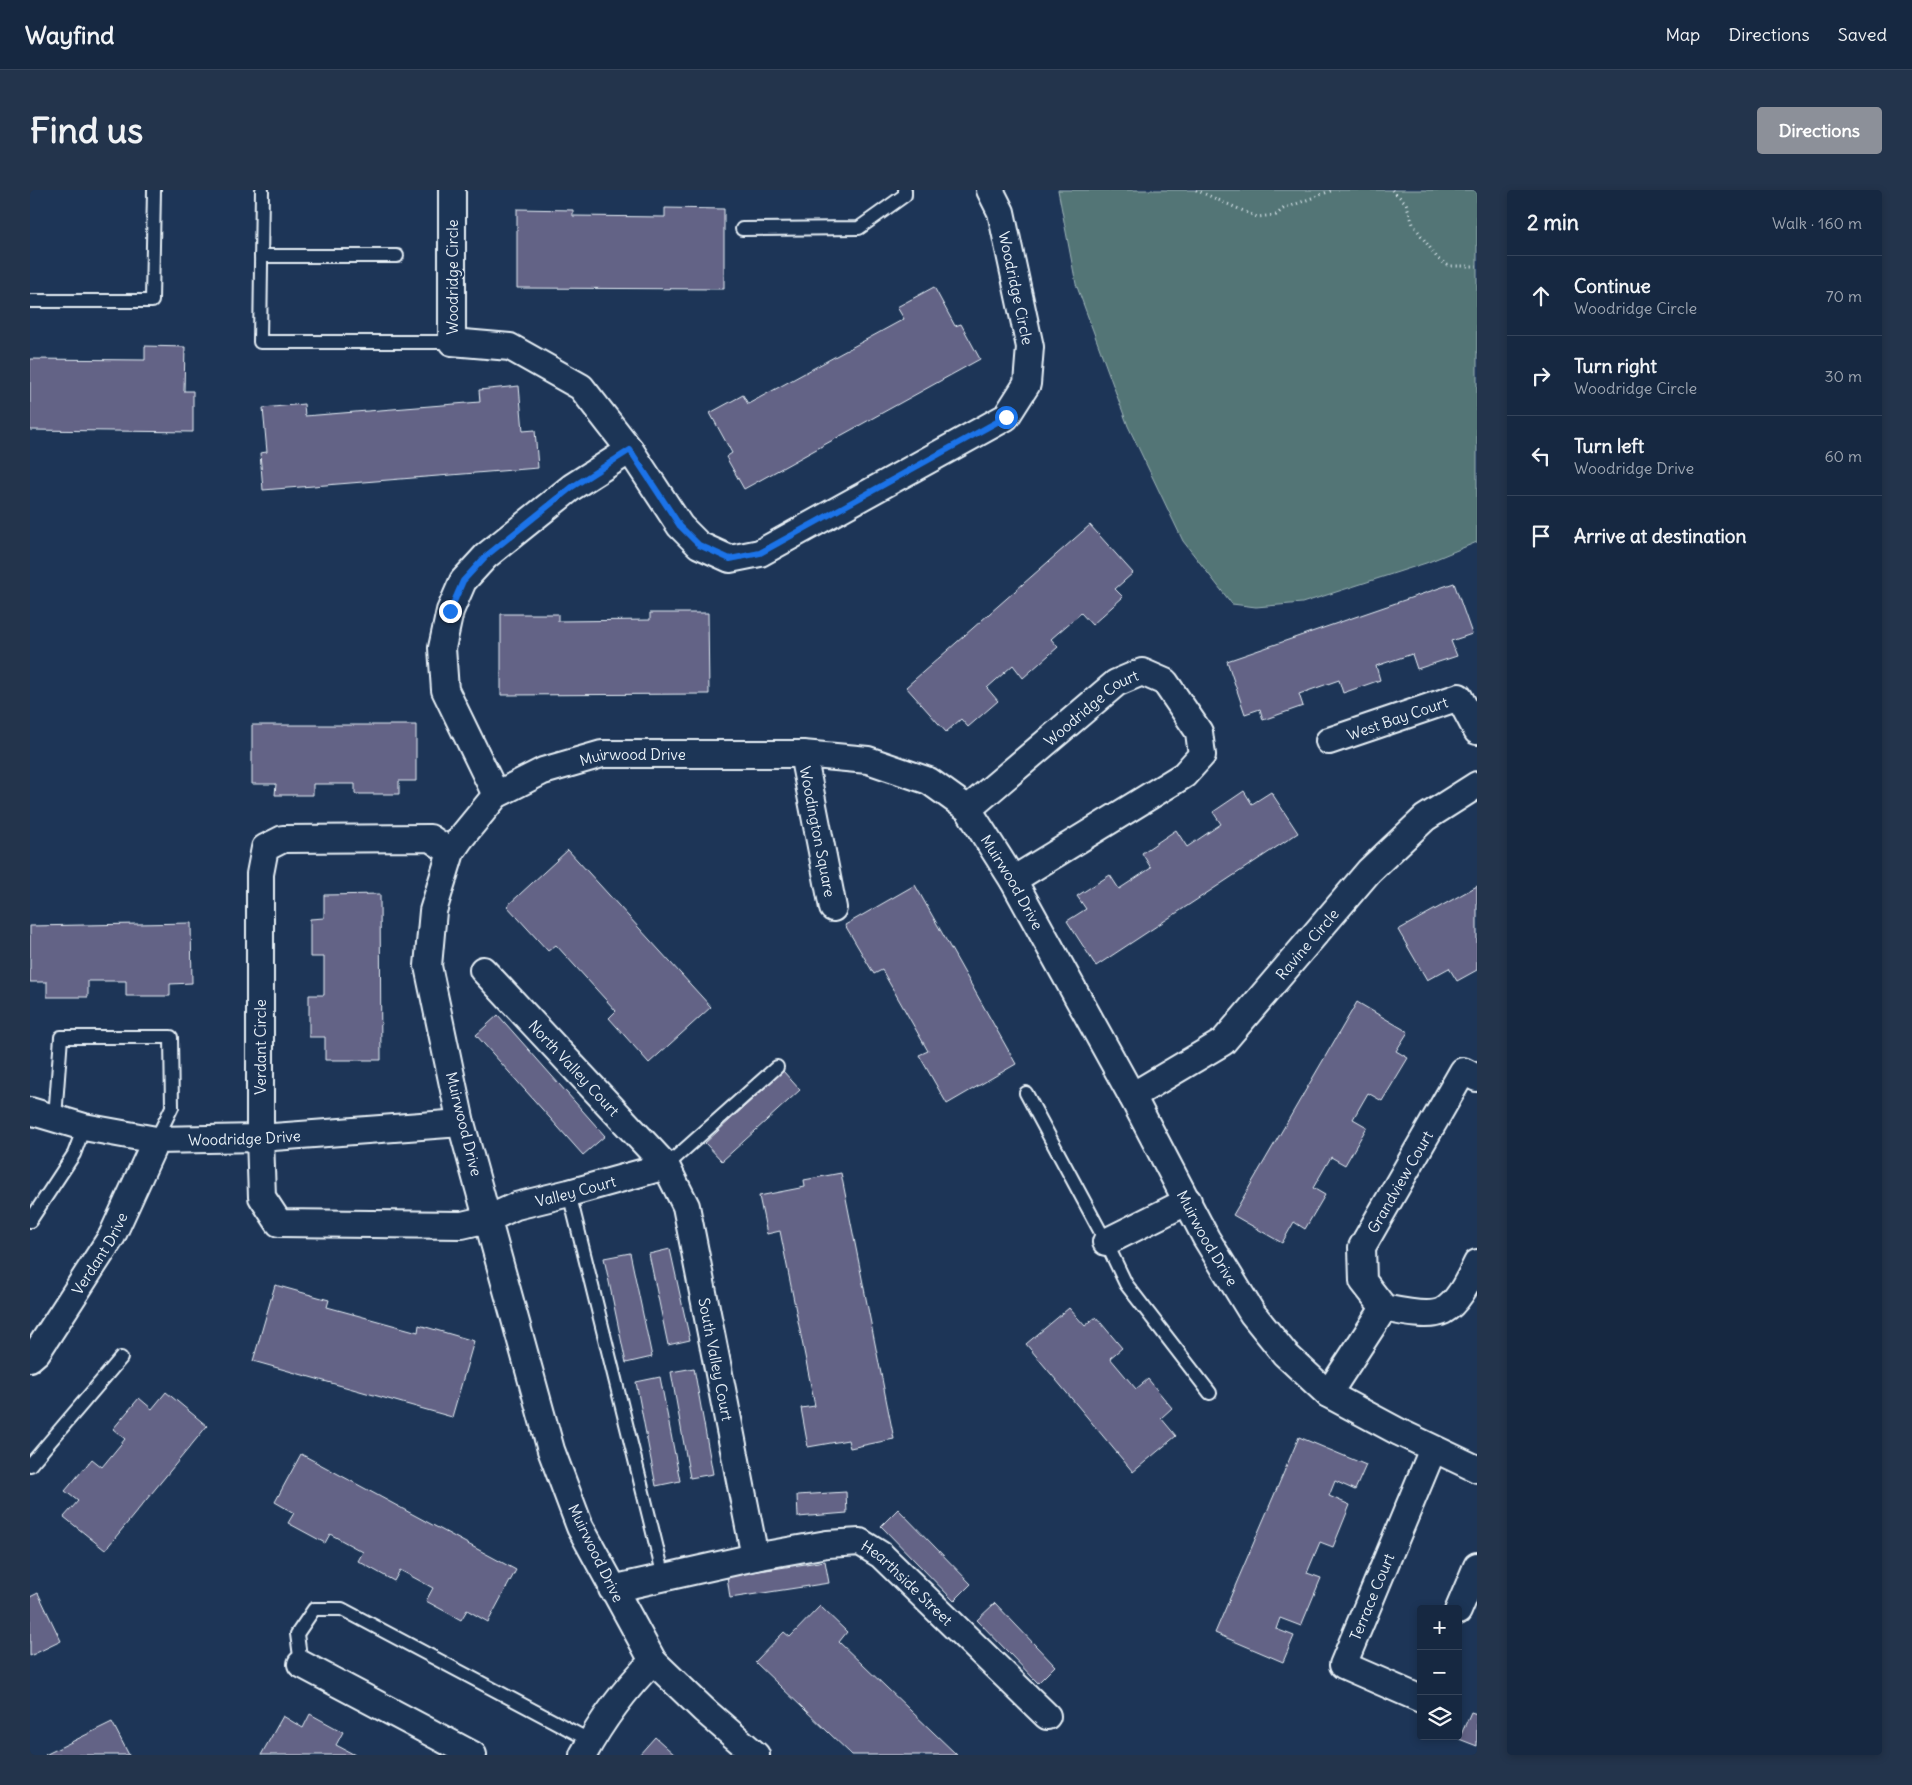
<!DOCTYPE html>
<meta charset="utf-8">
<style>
body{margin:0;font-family:Delius,sans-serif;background:#23344c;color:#f1f3f6}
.controls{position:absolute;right:15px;bottom:15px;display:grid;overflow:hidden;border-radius:5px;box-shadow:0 2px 8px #0003}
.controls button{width:45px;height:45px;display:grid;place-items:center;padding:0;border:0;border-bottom:1px solid #35445a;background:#162841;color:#f1f3f6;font:25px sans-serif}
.stop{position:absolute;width:15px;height:15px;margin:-11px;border:4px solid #1a73e8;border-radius:50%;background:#fff}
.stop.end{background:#1a73e8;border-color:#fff;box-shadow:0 1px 5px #0008}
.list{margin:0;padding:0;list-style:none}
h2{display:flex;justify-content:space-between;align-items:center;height:65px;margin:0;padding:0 20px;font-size:21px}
h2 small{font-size:16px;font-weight:400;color:#9ea6b1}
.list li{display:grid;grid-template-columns:32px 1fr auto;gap:15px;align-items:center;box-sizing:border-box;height:80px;padding:0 20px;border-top:1px solid #35445a}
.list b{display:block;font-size:19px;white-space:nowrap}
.list p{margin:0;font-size:16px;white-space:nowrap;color:#9ea6b1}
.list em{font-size:16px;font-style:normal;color:#9ea6b1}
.icon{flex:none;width:28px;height:28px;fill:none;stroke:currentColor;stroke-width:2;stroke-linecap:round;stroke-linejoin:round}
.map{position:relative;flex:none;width:1447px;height:1565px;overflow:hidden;border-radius:5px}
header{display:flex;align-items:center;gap:30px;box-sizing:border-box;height:70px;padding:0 25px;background:#162841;border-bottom:1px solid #35445a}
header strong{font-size:24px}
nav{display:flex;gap:28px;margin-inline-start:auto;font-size:18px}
.intro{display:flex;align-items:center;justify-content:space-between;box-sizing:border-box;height:120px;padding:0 30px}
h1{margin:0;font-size:35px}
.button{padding:12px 22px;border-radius:5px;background:#8c9099;color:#fff;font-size:18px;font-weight:700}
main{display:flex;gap:30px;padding:0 30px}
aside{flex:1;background:#162841;border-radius:5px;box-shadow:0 2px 8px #0003}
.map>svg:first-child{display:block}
.green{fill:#527576;stroke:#9db3b7}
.building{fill:#636386;stroke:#e8f1f8}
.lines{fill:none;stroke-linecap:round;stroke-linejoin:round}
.service-casing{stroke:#e8f1f8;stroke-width:16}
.minor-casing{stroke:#e8f1f8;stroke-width:30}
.path{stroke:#e8f1f8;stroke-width:3;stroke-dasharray:1 4;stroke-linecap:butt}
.service{stroke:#1d3557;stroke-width:12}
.minor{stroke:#1d3557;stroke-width:26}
.route{stroke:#1a73e8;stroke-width:6}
.labels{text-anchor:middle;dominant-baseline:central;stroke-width:4.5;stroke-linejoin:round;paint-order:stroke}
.street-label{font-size:15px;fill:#e8f1f8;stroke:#1d3557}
</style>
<header>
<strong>Wayfind</strong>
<nav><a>Map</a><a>Directions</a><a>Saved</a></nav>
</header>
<div class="intro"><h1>Find us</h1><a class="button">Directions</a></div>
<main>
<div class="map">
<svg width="1447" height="1565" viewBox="0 0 1447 1565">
<rect width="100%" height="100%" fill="#1d3557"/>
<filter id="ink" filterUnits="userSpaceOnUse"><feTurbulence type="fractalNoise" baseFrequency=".02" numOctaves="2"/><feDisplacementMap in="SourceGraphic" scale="10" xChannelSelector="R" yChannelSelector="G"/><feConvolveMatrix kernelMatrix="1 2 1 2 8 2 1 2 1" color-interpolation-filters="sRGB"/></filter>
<g filter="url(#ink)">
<path class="green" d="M1028,0H1447V352L1396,373L1272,413L1226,417L1202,414L1153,351L1098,236L1046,94Z"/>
<g class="building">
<path d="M635,18L694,19V99L487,98V19L543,20V26L635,27Z"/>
<path d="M904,97L925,136L931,134L950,169L714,299L696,267L702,263L680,223L713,205L718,214L874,129L867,117Z"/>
<path d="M115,156L155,157L154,201H163V242L0,240V169L115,170Z"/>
<path d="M489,196L493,241L505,240L508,278L233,300L230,263L237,262L233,218L274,214L275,226L450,212L449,200Z"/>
<path d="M1060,335L1103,383L1085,399L1093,407L1062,435L1051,423L1021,449L1028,457L993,488L983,475L957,498L968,511L938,537L931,529L916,542L876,497Z"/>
<path d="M1424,393L1442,444L1421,451L1427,466L1387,479L1382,464L1346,476L1350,490L1313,503L1309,490L1269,504L1273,516L1233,530L1230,519L1215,524L1197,471Z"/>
<path d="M620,423H678L679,504L471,505V424H528V431L620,430Z"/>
<path d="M222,535H386V591H369V604H325V594H283V605H245L246,594H222Z"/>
<path d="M1214,601L1222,614L1241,602L1268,643L1066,776L1037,731L1056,719L1047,706L1080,685L1089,699L1121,678L1112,663L1146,640L1157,657L1191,634L1183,622Z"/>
<path d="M538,660L681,817L619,873L579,828L586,821L526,755L518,761L477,716Z"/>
<path d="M885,695L986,874L917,914L889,865L898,861L852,780L844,784L815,735Z"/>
<path d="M1447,696V780L1427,791L1419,778L1397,790L1368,740Z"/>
<path d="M350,704L351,870H295V847H279V805H294V767H280V729L294,728V705Z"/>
<path d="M161,733L162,793L140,794V806H96V791H58V807H17V792H0V736Z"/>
<path d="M1327,812L1378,842L1366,861L1378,868L1352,911L1338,903L1323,929L1337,937L1315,975L1301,967L1283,998L1295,1005L1275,1039L1264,1032L1252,1053L1203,1025Z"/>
<path d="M468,825L575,946L553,965L446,845Z"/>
<path d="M753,881L770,900L692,971L675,953Z"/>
<path d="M811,983L864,1249L820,1258L818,1250L778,1257L771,1218L785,1216L750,1041L737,1044L729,1006L775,997L774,990Z"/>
<path d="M640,1059L660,1150L638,1155L619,1064Z"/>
<path d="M600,1063L622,1167L596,1173L574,1068Z"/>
<path d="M245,1095L299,1110L297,1117L388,1142L389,1135L444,1151L422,1227L223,1171Z"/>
<path d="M1039,1118L1055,1136L1066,1127L1092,1158L1080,1168L1106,1199L1118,1189L1142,1218L1131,1228L1146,1246L1103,1282L996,1154Z"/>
<path d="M664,1178L683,1284L660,1288L641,1182Z"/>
<path d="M630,1187L650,1291L626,1296L606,1192Z"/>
<path d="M136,1202L177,1236L75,1360L34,1327L48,1311L35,1301L62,1269L72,1277L95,1249L83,1239L109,1208L122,1219Z"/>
<path d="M1269,1247L1336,1275L1325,1300L1305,1291L1299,1306L1320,1315L1303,1357L1290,1352L1277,1383L1291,1388L1271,1436L1250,1428L1246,1439L1264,1446L1253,1472L1185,1443Z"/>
<path d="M271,1264L486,1380L458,1432L437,1420L431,1430L396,1411L403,1398L370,1380L364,1391L328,1371L333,1362L300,1344L295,1353L258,1333L264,1323L245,1312Z"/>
<path d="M816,1302L817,1323L768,1327L767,1305Z"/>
<path d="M868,1319L941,1394L924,1411L851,1336Z"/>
<path d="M795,1371L799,1393L700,1408L697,1386Z"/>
<path d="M8,1403L31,1451L0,1466V1407Z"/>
<path d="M965,1413L1025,1476L1008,1493L947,1430Z"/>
<path d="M790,1416L817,1442L809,1452L927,1565H822L725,1472L754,1442L760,1447Z"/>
<path d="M1441,1522L1447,1524V1556L1429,1549Z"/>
<path d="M280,1524L313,1542L306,1555L325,1565H231L253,1526L273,1538Z"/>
<path d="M82,1532L99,1565H15Z"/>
<path d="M625,1547L645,1565H609Z"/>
</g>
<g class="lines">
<defs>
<g id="service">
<path d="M232,0L230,152H422"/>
<path d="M712,39L829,38L875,5V0"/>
<path d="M231,66H367"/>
<path d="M0,111H122L124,0"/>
<path d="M996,903L1076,1052L1096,1094L1180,1203"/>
<path d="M25,928L31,847H141L142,917L126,950"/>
<path d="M636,976L747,877"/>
<path d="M539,1003L634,1387"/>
<path d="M0,1031L44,964L54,937"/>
<path d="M0,1275L91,1168"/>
<path d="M271,1474L267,1444L284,1419H312L561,1551"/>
</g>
<g id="minor">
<path d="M422,0V152L480,157L551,197L600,260L650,336L669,355L700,369L730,363L976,227L997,194L1000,157L971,22L960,0"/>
<path id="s1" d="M1299,551L1429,507L1447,541"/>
<path id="s2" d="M773,564L803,718"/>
<path d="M466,605L415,500L412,458L420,421L433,391L456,366L542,297L600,260"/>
<path id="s3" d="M938,619L1086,493L1112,482L1135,492L1169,542L1172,565L1154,585L983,690"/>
<path id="s4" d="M421,662L400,648L253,649L235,658L230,684V948L232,1007L249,1033L432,1035L458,1029L486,1016L539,1003L636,976"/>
<path id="s5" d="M453,780L636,976L656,1016L725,1367"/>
<path d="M1447,888L1433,881L1332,1057L1333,1091L1354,1118C1369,1121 1398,1128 1413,1121C1429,1112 1439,1089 1447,1073"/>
<path id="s6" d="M1102,906L1193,852L1339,681L1395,628L1447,595"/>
<path id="s7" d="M0,921L54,937L126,950L230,948L431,933"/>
<path d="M1076,1052L1158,1011"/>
<path id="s8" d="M0,1168L7,1162L82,1046L126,950"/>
<path d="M1298,1204L1354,1118"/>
<path id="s9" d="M582,1399L725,1367L797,1354L830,1352L851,1365L1017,1526"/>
<path d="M1428,1421L1447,1376"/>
<path d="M271,1474L443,1565"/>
<path id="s10" d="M1391,1509L1313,1475L1403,1259"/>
<path d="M553,1565C572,1530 595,1499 623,1471"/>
<path id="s11" d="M726,1565L674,1520L623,1471L550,1337L521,1260L431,933L398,776L403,721L421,662L430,649L466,605L513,581L572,564H773L838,570L899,591L938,619L983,690L1102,906L1176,1048L1222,1123L1255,1164L1298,1204L1369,1242L1447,1279"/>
</g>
</defs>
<use href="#service" class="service-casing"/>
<use href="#minor" class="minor-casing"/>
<g class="path">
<path d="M1166,0L1227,27L1246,25L1253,19L1303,0"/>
<path d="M1362,0L1376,13L1383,34L1408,69L1419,76H1447"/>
</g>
<use href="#service" class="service"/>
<use href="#minor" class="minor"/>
</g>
</g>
<g class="lines" filter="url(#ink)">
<path class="route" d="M420,421L433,391L456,366L542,297L600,260L650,336L669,355L700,369L730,363L976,227"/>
</g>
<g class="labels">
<g class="street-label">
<text transform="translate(422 87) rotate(-90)">Woodridge Circle</text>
<text transform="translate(986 98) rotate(78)">Woodridge Circle</text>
<text stroke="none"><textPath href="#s3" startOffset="160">Woodridge Court</textPath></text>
<text stroke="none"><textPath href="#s1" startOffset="72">West Bay Court</textPath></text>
<text stroke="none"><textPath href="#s11" startOffset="1208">Muirwood Drive</textPath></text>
<text stroke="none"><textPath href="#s2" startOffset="79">Woodington Square</textPath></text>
<text stroke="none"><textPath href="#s11" startOffset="1642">Muirwood Drive</textPath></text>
<text stroke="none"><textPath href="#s6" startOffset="235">Ravine Circle</textPath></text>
<text transform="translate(230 857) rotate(-90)">Verdant Circle</text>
<text stroke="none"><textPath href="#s5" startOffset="134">North Valley Court</textPath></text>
<text transform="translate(434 934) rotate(76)">Muirwood Drive</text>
<text stroke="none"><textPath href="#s7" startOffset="218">Woodridge Drive</textPath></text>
<text transform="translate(1370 992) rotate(-60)">Grandview Court</text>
<text stroke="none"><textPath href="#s4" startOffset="875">Valley Court</textPath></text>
<text stroke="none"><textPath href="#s11" startOffset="2048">Muirwood Drive</textPath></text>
<text stroke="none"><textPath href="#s8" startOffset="126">Verdant Drive</textPath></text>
<text stroke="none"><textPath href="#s5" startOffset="469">South Valley Court</textPath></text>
<text transform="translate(566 1363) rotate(64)">Muirwood Drive</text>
<text stroke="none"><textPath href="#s9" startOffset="315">Hearthside Street</textPath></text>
<text stroke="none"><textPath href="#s10" startOffset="159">Terrace Court</textPath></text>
</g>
</g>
</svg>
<div class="controls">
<button>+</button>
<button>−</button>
<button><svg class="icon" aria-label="layers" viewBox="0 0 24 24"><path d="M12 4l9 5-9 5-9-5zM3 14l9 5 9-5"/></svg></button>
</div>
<div class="stop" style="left:976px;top:227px"></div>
<div class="stop end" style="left:420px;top:421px"></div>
</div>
<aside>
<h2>2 min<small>Walk · 160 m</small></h2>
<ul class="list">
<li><svg class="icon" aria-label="ahead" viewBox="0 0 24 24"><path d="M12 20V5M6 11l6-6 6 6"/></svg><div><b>Continue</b><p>Woodridge Circle</p></div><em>70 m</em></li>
<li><svg class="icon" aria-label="right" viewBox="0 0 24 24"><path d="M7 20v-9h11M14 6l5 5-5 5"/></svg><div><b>Turn right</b><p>Woodridge Circle</p></div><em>30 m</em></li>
<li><svg class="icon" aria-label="left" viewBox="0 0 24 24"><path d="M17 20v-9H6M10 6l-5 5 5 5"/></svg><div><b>Turn left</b><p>Woodridge Drive</p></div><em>60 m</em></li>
<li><svg class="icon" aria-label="arrive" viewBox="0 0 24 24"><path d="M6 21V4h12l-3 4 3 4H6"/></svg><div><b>Arrive at destination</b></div></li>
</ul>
</aside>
</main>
